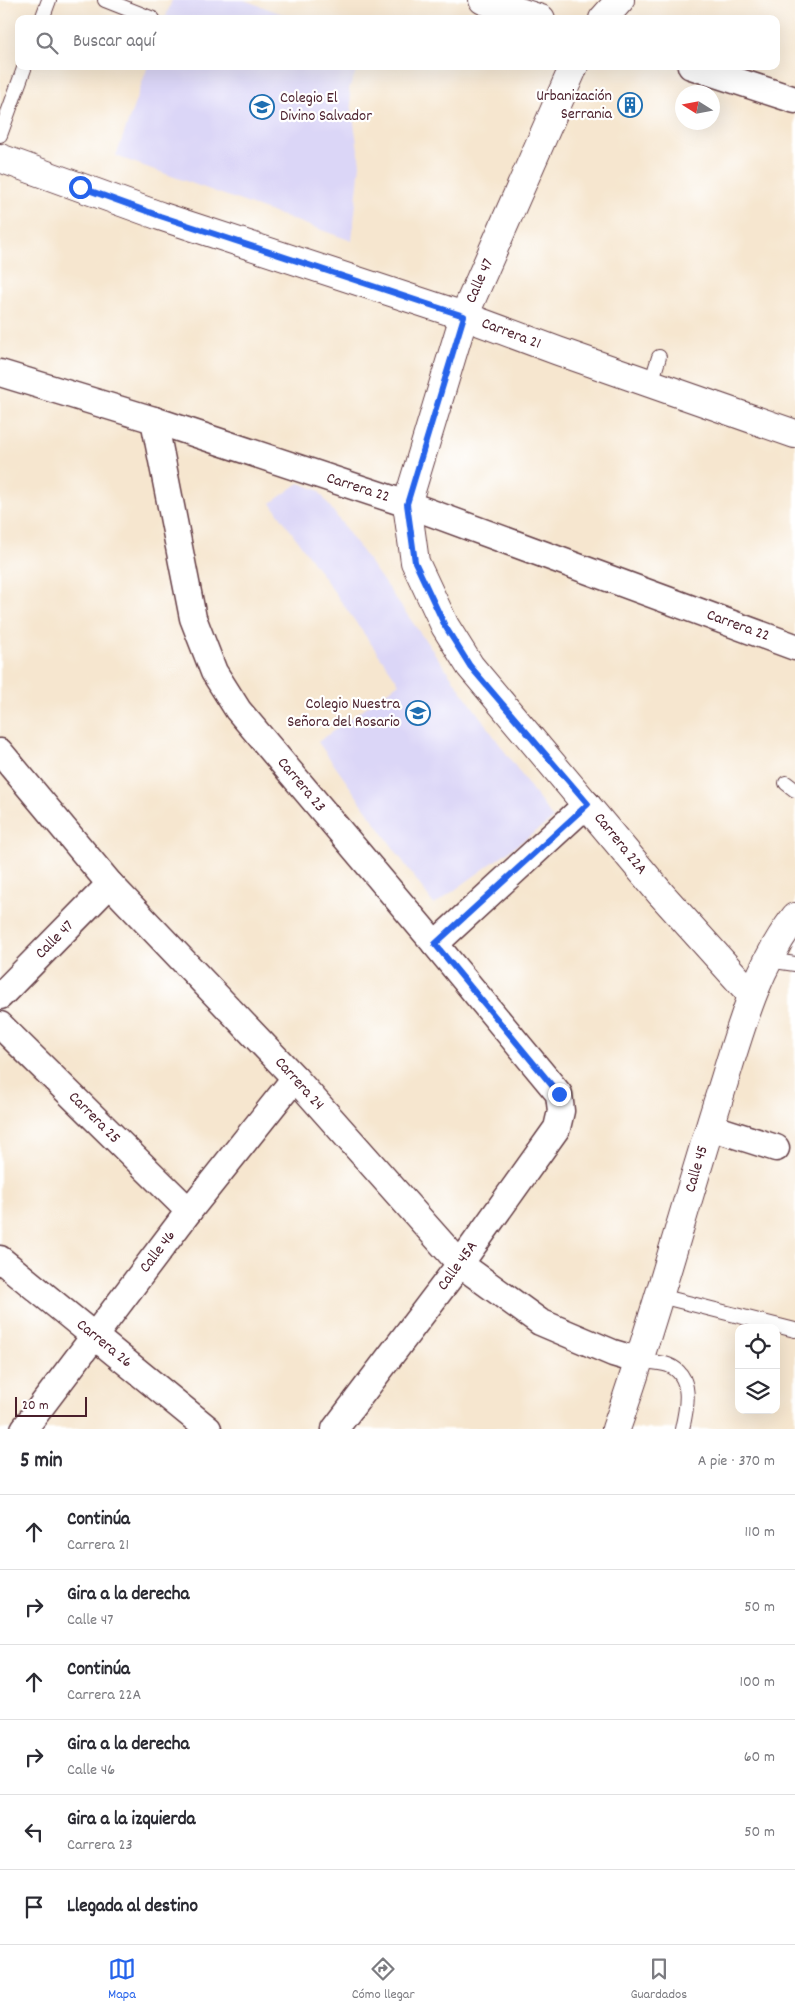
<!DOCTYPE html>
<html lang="es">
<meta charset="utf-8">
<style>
body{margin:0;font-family:Dekko,sans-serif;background:#f7f7f7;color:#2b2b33}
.controls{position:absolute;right:15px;bottom:15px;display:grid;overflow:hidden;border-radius:10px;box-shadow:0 5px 20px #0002}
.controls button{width:45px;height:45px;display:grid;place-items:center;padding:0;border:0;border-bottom:1px solid #e1e1e2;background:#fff;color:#2b2b33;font:25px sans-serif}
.compass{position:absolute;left:675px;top:85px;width:45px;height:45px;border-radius:50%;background:#fff;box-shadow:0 5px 20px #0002;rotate:281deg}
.scale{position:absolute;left:15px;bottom:12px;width:72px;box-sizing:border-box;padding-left:5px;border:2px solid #4a1f2b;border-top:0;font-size:14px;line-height:18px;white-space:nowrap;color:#4a1f2b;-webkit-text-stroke:4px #fff;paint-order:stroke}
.stop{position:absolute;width:15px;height:15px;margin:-11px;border:4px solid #2563eb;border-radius:50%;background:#fff}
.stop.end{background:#2563eb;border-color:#fff;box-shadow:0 1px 5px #0008}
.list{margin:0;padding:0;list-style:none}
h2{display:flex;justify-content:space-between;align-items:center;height:65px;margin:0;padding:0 20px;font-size:21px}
h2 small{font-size:16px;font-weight:400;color:#7c7c81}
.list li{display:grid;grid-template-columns:32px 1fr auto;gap:15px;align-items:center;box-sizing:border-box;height:75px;padding:0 20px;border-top:1px solid #e1e1e2}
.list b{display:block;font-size:19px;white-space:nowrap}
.list p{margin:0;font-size:16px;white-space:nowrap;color:#7c7c81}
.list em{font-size:16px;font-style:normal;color:#7c7c81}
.icon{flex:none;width:28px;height:28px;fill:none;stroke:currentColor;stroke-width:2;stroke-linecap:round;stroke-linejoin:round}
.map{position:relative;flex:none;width:795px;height:1429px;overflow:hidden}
.search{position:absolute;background:#fff;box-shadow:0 5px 20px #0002;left:15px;right:15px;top:15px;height:55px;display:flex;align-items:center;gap:12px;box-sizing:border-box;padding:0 18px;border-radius:10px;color:#7c7c81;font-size:19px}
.sheet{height:515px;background:#fff}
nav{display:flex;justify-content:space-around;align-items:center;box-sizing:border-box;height:70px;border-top:1px solid #e1e1e2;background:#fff;font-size:14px;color:#7c7c81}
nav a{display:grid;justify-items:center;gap:2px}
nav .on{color:#2563eb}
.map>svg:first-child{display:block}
.built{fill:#dbd6f7}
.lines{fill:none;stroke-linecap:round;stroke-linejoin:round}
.lane-casing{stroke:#643d44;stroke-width:16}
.street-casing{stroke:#643d44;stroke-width:29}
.secondary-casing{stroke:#643d44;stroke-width:30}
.lane{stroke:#fff;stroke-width:14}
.street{stroke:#fff;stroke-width:26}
.secondary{stroke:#fff;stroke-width:28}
.route{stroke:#2563eb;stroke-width:6}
.labels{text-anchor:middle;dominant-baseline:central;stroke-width:4.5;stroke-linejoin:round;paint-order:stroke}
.poi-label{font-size:16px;fill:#4a1f2b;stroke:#fff;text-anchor:end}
.street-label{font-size:16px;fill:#4a1f2b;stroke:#fff}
</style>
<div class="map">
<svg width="795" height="1429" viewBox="0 0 795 1429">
<rect width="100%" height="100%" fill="#fff"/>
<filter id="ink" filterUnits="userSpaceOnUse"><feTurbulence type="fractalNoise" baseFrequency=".02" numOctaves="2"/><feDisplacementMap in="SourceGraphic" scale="10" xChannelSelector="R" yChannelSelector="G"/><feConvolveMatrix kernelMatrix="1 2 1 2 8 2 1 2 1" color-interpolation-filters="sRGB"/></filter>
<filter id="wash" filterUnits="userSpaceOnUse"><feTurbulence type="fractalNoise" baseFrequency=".0096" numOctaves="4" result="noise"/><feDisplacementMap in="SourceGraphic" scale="20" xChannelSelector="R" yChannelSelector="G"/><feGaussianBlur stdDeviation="1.12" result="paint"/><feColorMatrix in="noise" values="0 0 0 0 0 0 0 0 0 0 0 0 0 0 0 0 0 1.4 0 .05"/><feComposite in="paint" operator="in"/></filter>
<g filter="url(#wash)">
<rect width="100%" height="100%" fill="#f6e6cf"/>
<g class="built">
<path d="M172,0H244L296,19H165Z"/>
<path d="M148,66H358L349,89L360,164L352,241L116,156Z"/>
<path d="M299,483L318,490L553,819L434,905L318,742L399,683L271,503Z"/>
</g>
</g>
<g filter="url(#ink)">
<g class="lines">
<defs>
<g id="lane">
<path d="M105,0L153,19"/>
<path d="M42,19L49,0"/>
<path d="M0,135L25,66"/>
<path d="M651,383L659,357"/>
<path d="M786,783L795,790"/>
<path d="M768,960L795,964"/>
<path d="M660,1296L795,1330"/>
<path d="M640,1361C648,1362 660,1362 668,1365C694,1375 687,1408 682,1429"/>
</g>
<g id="street">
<path d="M691,66L795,100"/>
<path d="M0,373L154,420L407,504L795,647"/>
<path d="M154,420L193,618L214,672L238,710L435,944L559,1094L561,1111L557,1128L460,1264L335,1429"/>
<path d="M0,752L110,884L295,1078L460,1264L540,1322L613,1353L640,1361"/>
<path d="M435,944L587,804"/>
<path d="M0,996L110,884"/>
<path d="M0,1025L189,1211"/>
<path d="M710,1127L776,1148"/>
<path d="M0,1259L208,1429"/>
<path d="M24,1429L189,1211L295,1078"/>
</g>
<g id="secondary">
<path d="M483,0L541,19"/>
<path d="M603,19L620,0"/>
<path d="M574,66L464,316L407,504L415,562L445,626L470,666L661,894L751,994"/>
<path d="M0,158L160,216L464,316L558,351L795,434"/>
<path d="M616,1429C654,1322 683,1212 717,1104C738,1039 753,972 795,917"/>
</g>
</defs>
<use href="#lane" class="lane-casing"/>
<use href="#street" class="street-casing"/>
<use href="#secondary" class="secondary-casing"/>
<use href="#lane" class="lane"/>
<use href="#street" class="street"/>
<use href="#secondary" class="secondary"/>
</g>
</g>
<g class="lines" filter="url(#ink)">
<path class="route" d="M80,187L160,216L464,316L407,504L415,562L445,626L470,666L588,804L435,944L559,1094"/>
</g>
<defs>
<symbol id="building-ring" viewBox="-11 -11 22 22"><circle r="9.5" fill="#fff" stroke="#1f6fb2" stroke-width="1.5"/><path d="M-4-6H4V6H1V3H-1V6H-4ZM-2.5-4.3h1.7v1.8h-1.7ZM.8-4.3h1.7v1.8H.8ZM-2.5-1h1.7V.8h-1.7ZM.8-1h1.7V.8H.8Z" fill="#1f6fb2"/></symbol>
<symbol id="school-ring" viewBox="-11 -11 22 22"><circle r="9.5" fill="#fff" stroke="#1f6fb2" stroke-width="1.5"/><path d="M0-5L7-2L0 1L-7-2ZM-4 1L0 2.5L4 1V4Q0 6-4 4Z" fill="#1f6fb2"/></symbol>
</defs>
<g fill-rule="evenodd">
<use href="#building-ring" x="616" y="91" width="28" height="28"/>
<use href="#school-ring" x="248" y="93" width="28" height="28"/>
<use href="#school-ring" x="404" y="699" width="28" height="28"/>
</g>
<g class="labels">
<g class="poi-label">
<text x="612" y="96">Urbanización<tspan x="612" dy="18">Serrania</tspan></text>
<text x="280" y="98" text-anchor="start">Colegio El<tspan x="280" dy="18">Divino Salvador</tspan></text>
<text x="400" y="704">Colegio Nuestra<tspan x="400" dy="18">Señora del Rosario</tspan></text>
</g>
<g class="street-label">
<text transform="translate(480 281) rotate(-66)">Calle 47</text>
<text transform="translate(511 334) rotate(21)">Carrera 21</text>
<text transform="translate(358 488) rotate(18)">Carrera 22</text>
<text transform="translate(738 626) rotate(20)">Carrera 22</text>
<text transform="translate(301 785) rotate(50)">Carrera 23</text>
<text transform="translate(620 844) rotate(51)">Carrera 22A</text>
<text transform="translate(55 940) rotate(-45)">Calle 47</text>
<text transform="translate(299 1084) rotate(48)">Carrera 24</text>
<text transform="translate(94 1118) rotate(45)">Carrera 25</text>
<text transform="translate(697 1169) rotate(-74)">Calle 45</text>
<text transform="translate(158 1252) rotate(-53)">Calle 46</text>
<text transform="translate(458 1266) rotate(-54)">Calle 45A</text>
<text transform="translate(104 1344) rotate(39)">Carrera 26</text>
</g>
</g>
</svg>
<div class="controls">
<button><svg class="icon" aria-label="locate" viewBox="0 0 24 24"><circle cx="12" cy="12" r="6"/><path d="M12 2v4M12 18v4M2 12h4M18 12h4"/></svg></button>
<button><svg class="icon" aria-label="layers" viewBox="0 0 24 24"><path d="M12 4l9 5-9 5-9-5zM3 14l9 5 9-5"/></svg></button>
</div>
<svg class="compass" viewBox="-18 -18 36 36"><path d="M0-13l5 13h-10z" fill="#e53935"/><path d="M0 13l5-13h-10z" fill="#7c7c81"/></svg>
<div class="scale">20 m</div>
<div class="stop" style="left:80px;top:187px"></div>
<div class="stop end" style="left:559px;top:1094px"></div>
<div class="search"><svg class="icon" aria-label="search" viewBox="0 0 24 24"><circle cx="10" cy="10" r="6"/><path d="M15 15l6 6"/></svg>Buscar aquí</div>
</div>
<section class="sheet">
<h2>5 min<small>A pie · 370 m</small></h2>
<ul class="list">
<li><svg class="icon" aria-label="ahead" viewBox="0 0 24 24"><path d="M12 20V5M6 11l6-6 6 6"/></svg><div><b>Continúa</b><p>Carrera 21</p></div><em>110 m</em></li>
<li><svg class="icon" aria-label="right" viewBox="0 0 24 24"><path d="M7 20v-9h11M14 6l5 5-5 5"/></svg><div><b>Gira a la derecha</b><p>Calle 47</p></div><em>50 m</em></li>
<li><svg class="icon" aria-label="ahead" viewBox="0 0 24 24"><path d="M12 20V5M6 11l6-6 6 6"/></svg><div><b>Continúa</b><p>Carrera 22A</p></div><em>100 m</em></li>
<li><svg class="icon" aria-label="right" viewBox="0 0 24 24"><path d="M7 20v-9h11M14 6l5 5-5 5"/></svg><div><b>Gira a la derecha</b><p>Calle 46</p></div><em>60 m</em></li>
<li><svg class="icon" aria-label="left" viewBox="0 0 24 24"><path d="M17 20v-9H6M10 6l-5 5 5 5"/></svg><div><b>Gira a la izquierda</b><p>Carrera 23</p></div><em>50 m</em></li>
<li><svg class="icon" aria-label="arrive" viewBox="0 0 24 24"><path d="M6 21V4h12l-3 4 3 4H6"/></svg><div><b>Llegada al destino</b></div></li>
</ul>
</section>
<nav>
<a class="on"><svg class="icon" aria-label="map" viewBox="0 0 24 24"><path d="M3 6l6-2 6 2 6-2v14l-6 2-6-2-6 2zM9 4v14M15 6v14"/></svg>Mapa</a>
<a><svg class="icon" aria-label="directions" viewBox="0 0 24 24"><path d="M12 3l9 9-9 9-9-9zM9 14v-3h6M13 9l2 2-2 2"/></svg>Cómo llegar</a>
<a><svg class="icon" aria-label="saved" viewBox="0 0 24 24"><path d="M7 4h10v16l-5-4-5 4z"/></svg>Guardados</a>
</nav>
